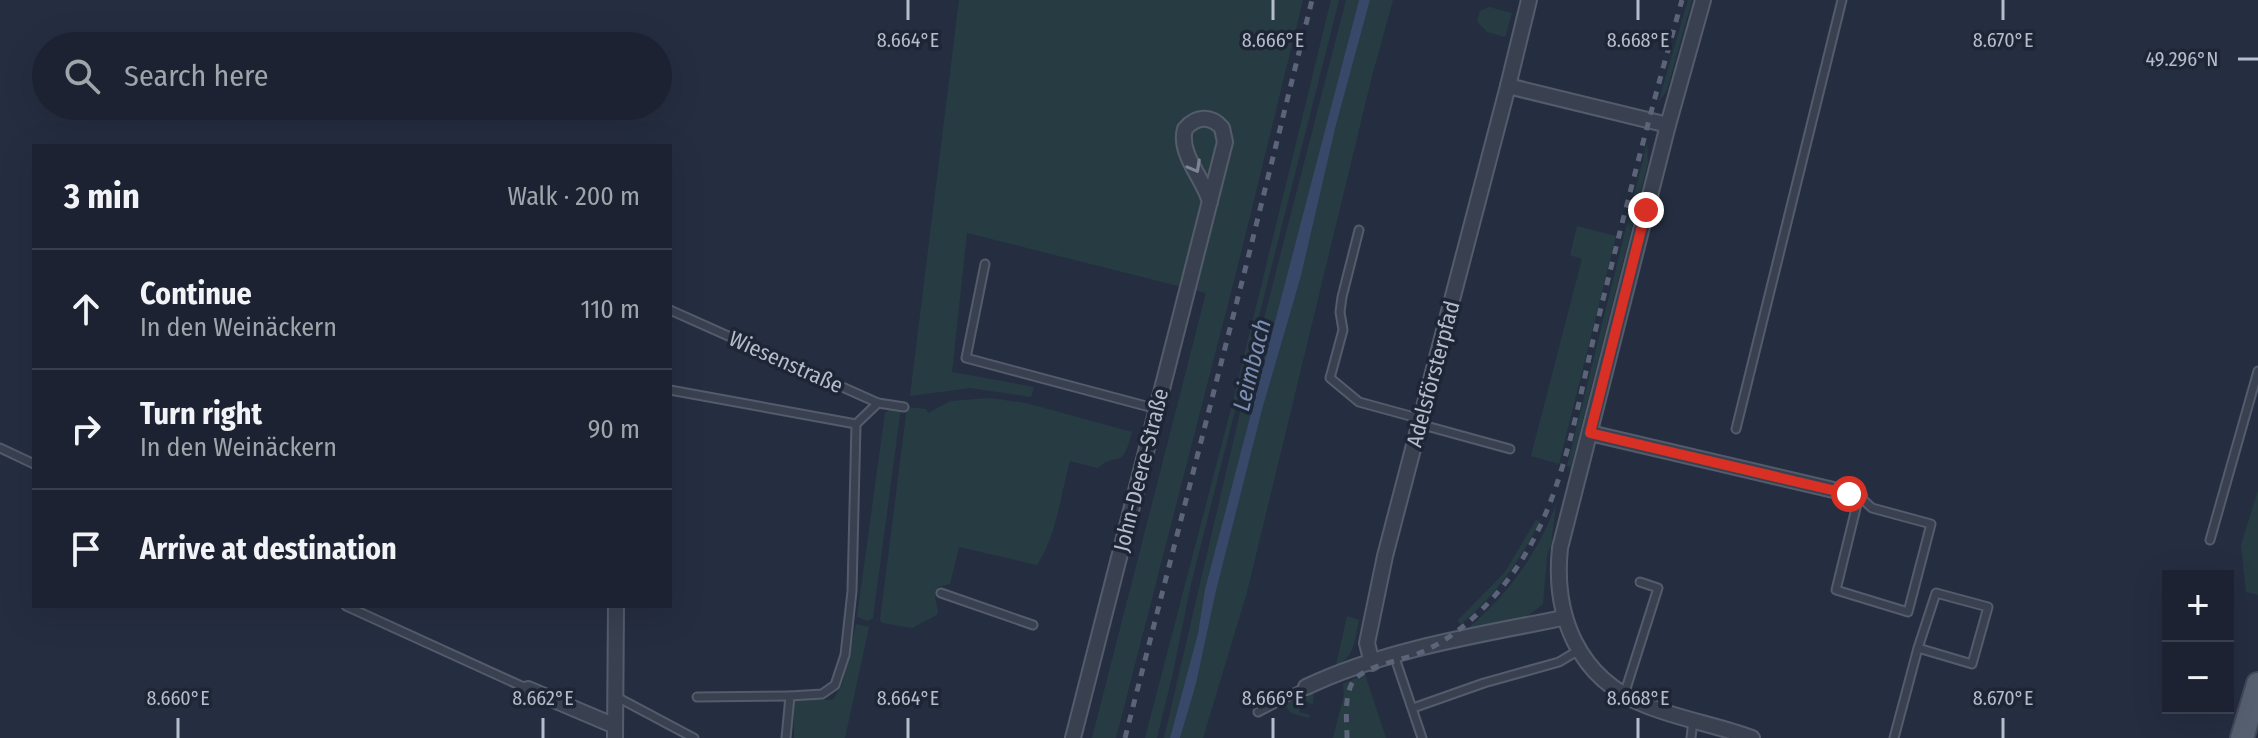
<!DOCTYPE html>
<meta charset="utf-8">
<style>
body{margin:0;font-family:"Fira Sans Condensed",sans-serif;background:#292f3d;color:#f1f3f6}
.controls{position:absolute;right:24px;bottom:24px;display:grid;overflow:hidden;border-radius:0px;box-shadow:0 8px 32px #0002}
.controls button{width:72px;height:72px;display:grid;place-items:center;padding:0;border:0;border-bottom:2px solid #3a3f4d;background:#1c2231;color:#f1f3f6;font:40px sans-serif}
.stop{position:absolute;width:24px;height:24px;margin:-18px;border:6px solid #d93025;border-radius:50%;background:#fff}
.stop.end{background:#d93025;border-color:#fff;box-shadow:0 2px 8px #0008}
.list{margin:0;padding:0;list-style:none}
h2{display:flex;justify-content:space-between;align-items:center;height:104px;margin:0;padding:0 32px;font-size:34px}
h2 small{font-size:26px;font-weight:400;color:#a0a4ab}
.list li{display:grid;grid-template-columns:52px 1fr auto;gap:24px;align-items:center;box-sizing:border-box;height:120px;padding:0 32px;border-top:2px solid #3a3f4d}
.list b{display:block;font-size:30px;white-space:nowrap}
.list p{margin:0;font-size:26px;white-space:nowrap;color:#a0a4ab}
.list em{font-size:26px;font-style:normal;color:#a0a4ab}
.icon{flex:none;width:44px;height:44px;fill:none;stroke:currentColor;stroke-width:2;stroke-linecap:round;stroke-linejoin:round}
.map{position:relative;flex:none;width:2258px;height:738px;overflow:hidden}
.search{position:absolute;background:#1c2231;box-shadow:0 8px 32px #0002;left:32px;top:32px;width:640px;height:88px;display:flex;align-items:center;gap:20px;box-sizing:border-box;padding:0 28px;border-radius:44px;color:#a0a4ab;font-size:30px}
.panel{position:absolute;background:#1c2231;box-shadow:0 8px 32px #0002;left:32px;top:144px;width:640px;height:464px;border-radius:0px}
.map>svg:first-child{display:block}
.green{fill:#273c42}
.water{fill:#384869}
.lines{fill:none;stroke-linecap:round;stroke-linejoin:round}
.service-casing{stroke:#545c6b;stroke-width:11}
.minor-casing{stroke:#545c6b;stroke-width:18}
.primary-casing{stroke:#424a5a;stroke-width:26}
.service{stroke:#394151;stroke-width:7}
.minor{stroke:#394151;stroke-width:14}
.primary{stroke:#576071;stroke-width:22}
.rail{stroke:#5b6478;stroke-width:5;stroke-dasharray:8 8;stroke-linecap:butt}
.oneway{stroke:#7d8594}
.route{stroke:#d93025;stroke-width:10}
.ticks{fill:none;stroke:#b5bccb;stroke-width:3}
.labels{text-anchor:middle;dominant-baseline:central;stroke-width:7;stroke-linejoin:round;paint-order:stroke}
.street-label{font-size:22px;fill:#b5bccb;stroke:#1e2636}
.water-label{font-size:24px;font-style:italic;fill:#7c8fb3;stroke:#1e2636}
.ticks-label{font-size:20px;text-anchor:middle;fill:#b5bccb;stroke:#1e2636;stroke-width:7;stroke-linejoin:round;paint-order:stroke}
</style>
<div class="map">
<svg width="2258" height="738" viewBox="0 0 2258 738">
<rect width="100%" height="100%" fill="#252e41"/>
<g class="green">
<path d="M959,0H1303L1239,261L1116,738H1092L1206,293L967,233L952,372L1034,387L1031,397L970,388L910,396Z"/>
<path d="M1331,0H1339L1335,16L1191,584L1172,677L1157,738H1145L1233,401Z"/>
<path d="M1346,0H1359L1205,589L1198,633L1170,738H1164L1242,404Z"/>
<path d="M1370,0H1393L1372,76L1247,592L1203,738H1180L1196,684L1216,591L1262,410L1301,276L1336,125Z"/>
<path d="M1688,0H1692L1667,90L1658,103Z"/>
<path d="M1489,7L1512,13L1505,37L1487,32L1477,21L1480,11Z"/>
<path d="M1647,143L1648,163L1571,467L1567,466Z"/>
<path d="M1577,226L1616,236L1559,464L1531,456L1582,259L1570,255Z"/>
<path d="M990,398L1026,403L1132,432C1121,474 1119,449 1098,468L1070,461C1060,497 1057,534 1037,565L959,547L950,584L938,587L935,598L938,611L937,615L912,628L882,623L880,620L907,407L926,409L928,413L951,401Z"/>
<path d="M893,406L901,407L873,618L868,621L857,617L885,413Z"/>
<path d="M2258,490V595L2246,592L2241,545Z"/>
<path d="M1556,504L1551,545L1547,556L1543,604L1526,617L1468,628C1507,596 1539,552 1556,504Z"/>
<path d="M1536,520L1540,521C1520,561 1495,596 1461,624L1457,621L1505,572Z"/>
<path d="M1347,616L1359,620C1355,637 1355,658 1336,665Z"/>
<path d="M856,624L869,627L845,738H794V699L833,700L842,685Z"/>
<path d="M1365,674L1386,738H1333L1344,695L1343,684Z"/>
<path d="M1314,691L1313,704L1302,701L1299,712L1310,715L1309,718L1291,713L1284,705Z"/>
</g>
<path class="water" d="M1359,0H1370L1336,125L1301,276L1262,410L1216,591L1196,684L1180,738H1170L1198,633L1205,589Z"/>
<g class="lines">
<defs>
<g id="service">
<path d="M1359,230L1342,297L1340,312L1343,330L1330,378L1359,402L1421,419"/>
<path d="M985,264L966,358L1157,409"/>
<path d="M670,310L878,403L904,407"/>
<path d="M670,390L856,424"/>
<path d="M1419,424L1510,449"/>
<path d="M1736,429L1842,0"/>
<path d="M0,448L34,464"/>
<path d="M1859,496L1872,508L1931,524L1908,612L1836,590Z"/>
<path d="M2210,540L2258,371"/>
<path d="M941,593L1033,625"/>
<path d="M346,606L528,689"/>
<path d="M1394,655L1422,738"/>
<path d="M1624,695L1658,588L1640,582"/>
<path d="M615,696L694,738"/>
<path d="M697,697L790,696"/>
<path d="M1413,708L1484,683L1559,662L1579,650"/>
<path d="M1258,712L1306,687"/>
<path d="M786,738L790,696L822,694L835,685L845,655L852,591L856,424L878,403"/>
<path d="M1691,738L1693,720"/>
<path d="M1894,738L1918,648L1936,593L1988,607L1972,664L1918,648"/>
</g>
<g id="minor">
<path d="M1703,0L1668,125L1560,548C1553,616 1578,678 1645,705C1679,719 1717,725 1752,738"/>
<path d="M1508,86L1529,0"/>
<path d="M1590,433L1859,496"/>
<path d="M1372,663L1367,643L1385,556L1508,86L1668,125"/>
<path d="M1306,687C1386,649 1478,635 1563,618"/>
<path d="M528,689L615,726"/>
<path d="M615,738L616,606"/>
<path d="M1073,738L1225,142L1222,128C1211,115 1196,116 1185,129C1178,154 1204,179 1210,202"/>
</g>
<path id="primary" d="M2242,738L2258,684"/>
</defs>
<use href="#service" class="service-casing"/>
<use href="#minor" class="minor-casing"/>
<use href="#primary" class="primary-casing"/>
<use href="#service" class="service"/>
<use href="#minor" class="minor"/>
<use href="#primary" class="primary"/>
<g class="rail">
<path d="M1125,738L1247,262L1312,0"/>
<path d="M1347,738C1347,721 1343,693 1355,679C1368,665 1404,660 1422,652C1463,634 1499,596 1523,558C1565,490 1577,406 1596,328C1623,218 1651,109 1682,0"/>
</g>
</g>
<defs><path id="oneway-chevron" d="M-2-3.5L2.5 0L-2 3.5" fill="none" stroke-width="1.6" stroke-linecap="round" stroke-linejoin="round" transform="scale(2)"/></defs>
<use class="oneway" href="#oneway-chevron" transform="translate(1195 167) rotate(61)"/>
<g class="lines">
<path class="route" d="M1646,210L1590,433L1849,494"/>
</g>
<path class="ticks" d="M908,0V20M1273,0V20M1638,0V20M2003,0V20M2238,59H2258M178,718V738M543,718V738M908,718V738M1273,718V738M1638,718V738M2003,718V738"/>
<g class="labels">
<g class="street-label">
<text transform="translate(786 362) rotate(24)">Wiesenstraße</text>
<text transform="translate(1433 374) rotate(-75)">Adelsförsterpfad</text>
<text transform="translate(1141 470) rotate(-76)">John-Deere-Straße</text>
</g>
<g class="water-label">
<text transform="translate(1252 365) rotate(-76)">Leimbach</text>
</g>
</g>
<g class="ticks-label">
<text x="908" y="47">8.664°E</text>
<text x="1273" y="47">8.666°E</text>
<text x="1638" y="47">8.668°E</text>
<text x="2003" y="47">8.670°E</text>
<text x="2182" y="66">49.296°N</text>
<text x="178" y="705">8.660°E</text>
<text x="543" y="705">8.662°E</text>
<text x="908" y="705">8.664°E</text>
<text x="1273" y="705">8.666°E</text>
<text x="1638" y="705">8.668°E</text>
<text x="2003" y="705">8.670°E</text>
</g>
</svg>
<div class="controls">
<button>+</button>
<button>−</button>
</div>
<div class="stop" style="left:1849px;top:494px"></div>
<div class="stop end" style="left:1646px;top:210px"></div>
<div class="search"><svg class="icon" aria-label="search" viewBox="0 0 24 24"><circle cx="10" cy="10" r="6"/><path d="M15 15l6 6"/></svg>Search here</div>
<section class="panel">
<h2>3 min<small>Walk · 200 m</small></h2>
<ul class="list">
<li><svg class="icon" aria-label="ahead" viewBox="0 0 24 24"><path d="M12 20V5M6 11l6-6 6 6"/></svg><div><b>Continue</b><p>In den Weinäckern</p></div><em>110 m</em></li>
<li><svg class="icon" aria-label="right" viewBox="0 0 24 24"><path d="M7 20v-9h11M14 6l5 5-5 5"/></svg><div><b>Turn right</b><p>In den Weinäckern</p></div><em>90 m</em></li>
<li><svg class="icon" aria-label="arrive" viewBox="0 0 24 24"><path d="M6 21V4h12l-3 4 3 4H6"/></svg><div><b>Arrive at destination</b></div></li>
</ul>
</section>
</div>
